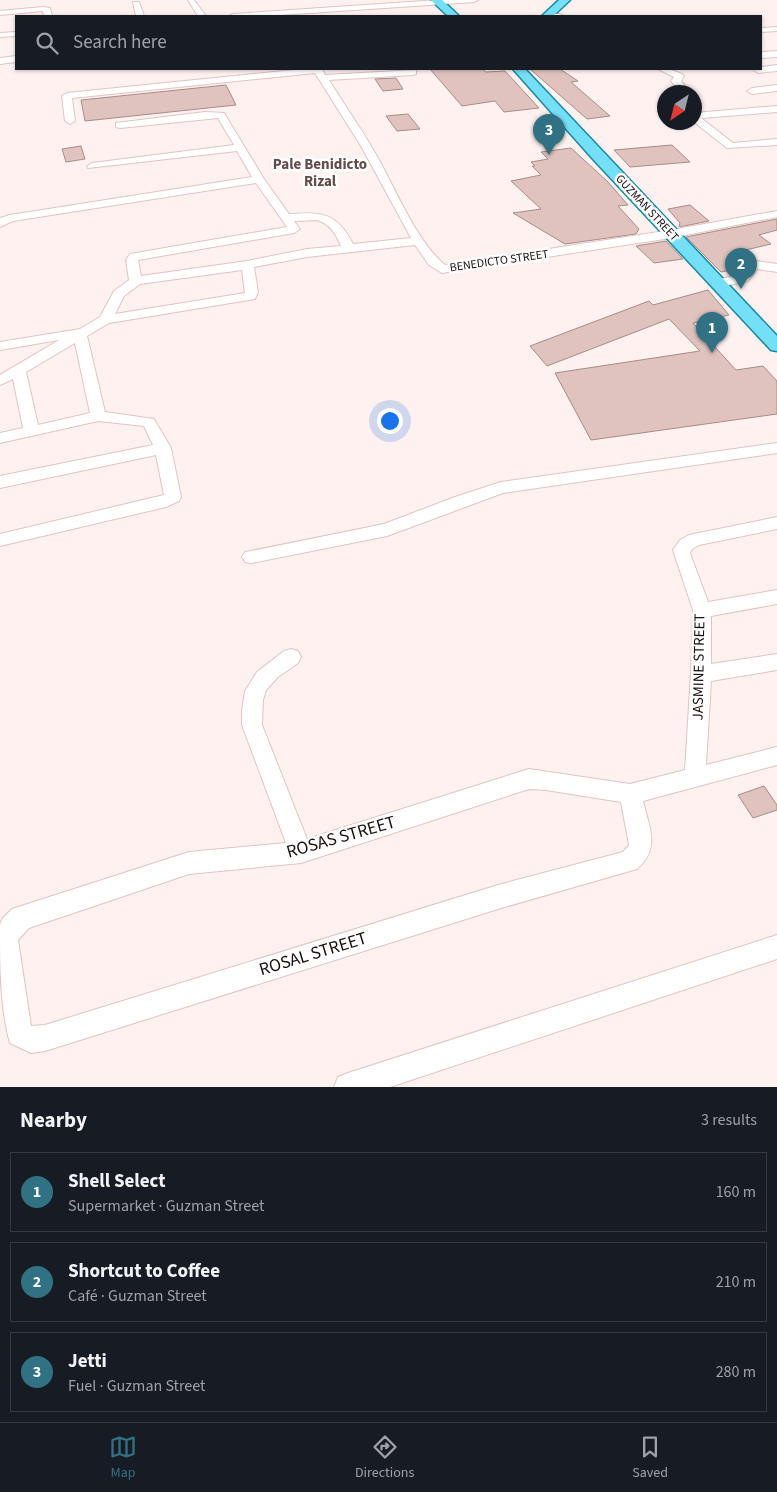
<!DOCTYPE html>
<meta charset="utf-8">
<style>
body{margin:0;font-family:"Source Sans 3",sans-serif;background:#242831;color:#f1f3f6}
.compass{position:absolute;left:657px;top:85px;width:45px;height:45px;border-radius:50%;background:#171b24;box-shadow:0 1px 4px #0004;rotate:215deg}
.you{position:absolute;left:389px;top:420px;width:18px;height:18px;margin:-12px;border:4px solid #fff;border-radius:50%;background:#1a73e8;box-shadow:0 0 0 8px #1a73e833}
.badge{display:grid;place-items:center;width:32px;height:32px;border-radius:50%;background:#307284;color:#fff;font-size:16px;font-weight:700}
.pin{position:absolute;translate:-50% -41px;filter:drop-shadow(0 1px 2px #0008)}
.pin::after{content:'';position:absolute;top:26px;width:18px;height:15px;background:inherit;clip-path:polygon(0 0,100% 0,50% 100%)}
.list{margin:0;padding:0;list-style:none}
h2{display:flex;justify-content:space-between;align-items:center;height:65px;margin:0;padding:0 20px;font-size:21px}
h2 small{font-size:16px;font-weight:400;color:#9ea1a6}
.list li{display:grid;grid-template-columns:32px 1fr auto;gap:15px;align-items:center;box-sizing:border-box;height:80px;margin:0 10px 10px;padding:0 10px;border:1px solid #363941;border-radius:0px}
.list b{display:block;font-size:19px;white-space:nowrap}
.list p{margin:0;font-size:16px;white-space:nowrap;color:#9ea1a6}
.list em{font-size:16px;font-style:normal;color:#9ea1a6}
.icon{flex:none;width:28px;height:28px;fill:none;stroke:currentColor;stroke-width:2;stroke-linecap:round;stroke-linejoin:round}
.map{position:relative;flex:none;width:777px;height:1087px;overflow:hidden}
.search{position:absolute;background:#171b24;box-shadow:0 1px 4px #0004;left:15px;right:15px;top:15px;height:55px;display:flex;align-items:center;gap:12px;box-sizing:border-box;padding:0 18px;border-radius:0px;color:#9ea1a6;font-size:19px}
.sheet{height:335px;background:#171b24}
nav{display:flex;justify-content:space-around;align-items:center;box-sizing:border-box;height:70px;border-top:1px solid #363941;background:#171b24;font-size:14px;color:#9ea1a6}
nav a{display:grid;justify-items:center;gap:2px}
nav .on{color:#307284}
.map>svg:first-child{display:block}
.building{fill:#e0c3be;stroke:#a78c87}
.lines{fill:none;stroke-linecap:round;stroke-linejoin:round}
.minor-casing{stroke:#e2c4c0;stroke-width:2}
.major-casing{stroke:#188aa4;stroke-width:3}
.minor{fill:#fff;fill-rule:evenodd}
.major{fill:#74e0f8;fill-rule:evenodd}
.labels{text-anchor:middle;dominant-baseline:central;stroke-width:5;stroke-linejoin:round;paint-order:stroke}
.far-street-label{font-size:12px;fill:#190f0e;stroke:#fff}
.far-quarter-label{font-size:15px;font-weight:bold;fill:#644b48;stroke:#fff}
.street-label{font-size:15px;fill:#190f0e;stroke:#fff}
.near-street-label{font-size:18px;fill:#190f0e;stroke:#fff}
</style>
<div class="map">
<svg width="777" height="1087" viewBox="0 0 777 1087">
<rect width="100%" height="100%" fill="#fef1ef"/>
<g class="building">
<path d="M430,69H482L486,72L505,71L539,108L504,112L495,101L462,106Z"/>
<path d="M530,69H560L578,81L571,82L610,116L587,119Z"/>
<path d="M396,78L403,89L383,91L375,79Z"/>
<path d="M226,85L236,105L85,121L81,100Z"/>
<path d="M408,114L420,129L397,131L386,116Z"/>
<path d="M672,145L690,162L630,167L614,150Z"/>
<path d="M81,146L85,159L66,162L62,149Z"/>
<path d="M571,148L608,182L628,205L618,206L639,229L636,234L565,244L513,213L541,209L511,181L541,175L532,166H535L531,162L548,159L541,152Z"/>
<path d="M690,205L709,221L679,227L680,223L668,209Z"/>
<path d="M777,219V230L759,235L771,244L729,254L742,268L721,272L686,237Z"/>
<path d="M666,241L683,259L654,263L636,246Z"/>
<path d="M708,290L729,315L693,323L736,370L763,366L777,381V414L591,440L555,373L700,351L669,319L547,366L530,346L649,301L653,305Z"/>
<path d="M764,786L777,805V810L753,818L738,795Z"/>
</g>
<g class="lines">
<defs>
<g id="minor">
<path d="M188,0H194L206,16H198Z"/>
<path d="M439,0H478L474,2L265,16H229L233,14Z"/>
<path d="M133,2H139L144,16H136Z"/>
<path d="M43,7L50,8L52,16H44L43,11L0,15V11Z"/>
<path d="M545,13L560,14L564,16H545Z"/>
<path d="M777,27V31L761,32V28Z"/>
<path d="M16,32V36L0,37V33Z"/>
<path d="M777,51V57L761,58V52Z"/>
<path d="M16,56V62L0,64V58Z"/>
<path d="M777,65V71L758,73L754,70L761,69V67Z"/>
<path d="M304,69H322L325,75L416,70V74L413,75L329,80C345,106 363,131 378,158C396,190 417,242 445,265L671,230L777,211V217L671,238L442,273L429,265L415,245L307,257L254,267L258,292L255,299L109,323L87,336L105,412L154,419L171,448L181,497L179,501L166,507L0,546V534L164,495L156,455L0,488V476L153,445L144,426L98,421L0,443V433L23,428L13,379L0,385V375L59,340L0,350V342L80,329L100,317L114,291L129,280L126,260L130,254L287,227L256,183L13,221L0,227V218L10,215L252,177L237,151L88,168L87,166L92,163L234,145L218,118L120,128L116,127V123L205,112L224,113L264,179L289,214C323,212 337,213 353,244L411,238L361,146L315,73L72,98L75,121L70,124L65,121L62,96L67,93ZM317,220C330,224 336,234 341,246L307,249L247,261L141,276L138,260L294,233L300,229L294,221ZM242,270L245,293L115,314L124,296L140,284ZM75,343L90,413L38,425L26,372Z"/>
<path d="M658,69H669L682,74L684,76L681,81L686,87L684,89H678L671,81L674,77Z"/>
<path d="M777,85V91L752,94L747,91L752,88Z"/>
<path d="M777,106V112L701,118L733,143L777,139V145L727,148L694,122V113Z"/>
<path d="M756,261L777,264V272L757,269L748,281L719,287L713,283L714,280L740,275L747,264Z"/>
<path d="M777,443V453L503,493L387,536L251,563L245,562L242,557L245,552L251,551L384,524L455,497L501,482Z"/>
<path d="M777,517V529L699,545L692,549L690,553L708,602L777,590V604L711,616V664L777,654V670L711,681L706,765L777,747V765L643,801C649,827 661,848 637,869L498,909L45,1051L31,1053L10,1043C0,1009 0,961 0,925L2,919L12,909L189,852L286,843L242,725V711L245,691L257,672L284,651L291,649L298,651L301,657L298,663L278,677L266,690L263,700L262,725L307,839L529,769L630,784L685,770L691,674L693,610L673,550L680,540L689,535ZM529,789L546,790L621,802L629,845L623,852L498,885L45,1025L31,1026L18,940L29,928L189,874L301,863Z"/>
<path d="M777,935V959L390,1087H334L338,1077L348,1073Z"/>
</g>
<g id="major">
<path d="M431,0H442L459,16H448Z"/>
<path d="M559,0H570L553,16H542Z"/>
<path d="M513,69H525L777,336V351L771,350L592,158Z"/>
</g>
</defs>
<use href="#minor" class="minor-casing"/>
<use href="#major" class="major-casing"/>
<use href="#minor" class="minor"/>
<use href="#major" class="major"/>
</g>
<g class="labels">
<g class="far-street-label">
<text transform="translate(647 208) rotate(47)">GUZMAN STREET</text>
<text transform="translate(499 261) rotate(-8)">BENEDICTO STREET</text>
</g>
<g class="far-quarter-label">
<text x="320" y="164">Pale Benidicto<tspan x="320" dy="17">Rizal</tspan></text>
</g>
<g class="street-label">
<text transform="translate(699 667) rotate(-89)">JASMINE STREET</text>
</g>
<g class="near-street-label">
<text transform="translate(341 837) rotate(-16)">ROSAS STREET</text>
<text transform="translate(313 954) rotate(-17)">ROSAL STREET</text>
</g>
</g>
</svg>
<svg class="compass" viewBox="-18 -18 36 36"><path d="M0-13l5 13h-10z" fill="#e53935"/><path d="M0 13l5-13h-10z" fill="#9ea1a6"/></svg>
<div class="you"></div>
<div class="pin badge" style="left:712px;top:353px">1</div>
<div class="pin badge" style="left:741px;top:289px">2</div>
<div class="pin badge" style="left:549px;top:155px">3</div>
<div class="search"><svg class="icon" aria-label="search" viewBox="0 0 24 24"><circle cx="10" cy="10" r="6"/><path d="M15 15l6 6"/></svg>Search here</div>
</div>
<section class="sheet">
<h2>Nearby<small>3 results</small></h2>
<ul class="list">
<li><span class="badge">1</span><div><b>Shell Select</b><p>Supermarket · Guzman Street</p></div><em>160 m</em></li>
<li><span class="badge">2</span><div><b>Shortcut to Coffee</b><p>Café · Guzman Street</p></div><em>210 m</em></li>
<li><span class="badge">3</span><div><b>Jetti</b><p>Fuel · Guzman Street</p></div><em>280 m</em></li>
</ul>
</section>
<nav>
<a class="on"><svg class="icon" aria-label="map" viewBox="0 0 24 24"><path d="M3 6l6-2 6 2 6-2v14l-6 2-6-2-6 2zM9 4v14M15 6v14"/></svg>Map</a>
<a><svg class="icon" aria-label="directions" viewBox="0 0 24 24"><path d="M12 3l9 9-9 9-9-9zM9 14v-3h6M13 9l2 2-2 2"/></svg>Directions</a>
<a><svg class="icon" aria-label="saved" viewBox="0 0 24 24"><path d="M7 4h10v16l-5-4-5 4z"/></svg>Saved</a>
</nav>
